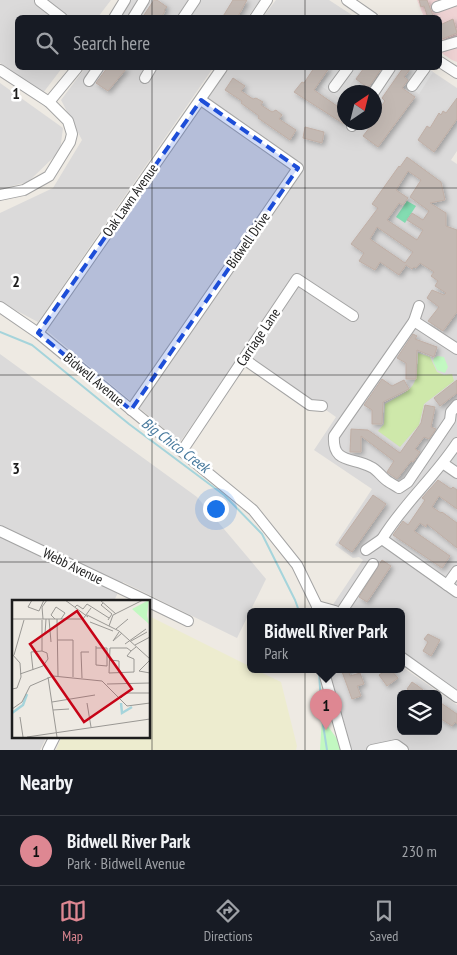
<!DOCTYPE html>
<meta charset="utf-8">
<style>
body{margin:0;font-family:"PT Sans Narrow",sans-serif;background:#242831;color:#f1f3f6}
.controls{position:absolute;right:15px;bottom:15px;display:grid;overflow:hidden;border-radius:8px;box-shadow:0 5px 20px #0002}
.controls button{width:45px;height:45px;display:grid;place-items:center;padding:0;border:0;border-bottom:1px solid #363941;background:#171b24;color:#f1f3f6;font:25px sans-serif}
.compass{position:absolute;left:337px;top:85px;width:45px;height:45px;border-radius:50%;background:#171b24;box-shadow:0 5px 20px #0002;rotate:35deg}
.you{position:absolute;left:215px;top:508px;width:18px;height:18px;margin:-12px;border:4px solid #fff;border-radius:50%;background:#1a73e8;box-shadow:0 0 0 8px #1a73e833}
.badge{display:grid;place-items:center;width:32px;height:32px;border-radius:50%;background:#de8792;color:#111;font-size:16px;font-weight:700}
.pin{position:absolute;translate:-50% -41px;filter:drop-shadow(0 1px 2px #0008)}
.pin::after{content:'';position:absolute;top:26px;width:18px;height:15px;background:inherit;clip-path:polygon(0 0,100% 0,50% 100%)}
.popup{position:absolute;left:247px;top:608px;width:158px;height:65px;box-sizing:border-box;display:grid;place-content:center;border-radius:8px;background:#171b24;filter:drop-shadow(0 1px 4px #0005);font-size:16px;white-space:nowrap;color:#9ea1a6}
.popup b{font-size:19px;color:#f1f3f6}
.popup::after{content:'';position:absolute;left:50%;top:100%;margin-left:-10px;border:10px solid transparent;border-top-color:#171b24}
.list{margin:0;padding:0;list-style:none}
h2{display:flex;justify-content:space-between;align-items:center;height:65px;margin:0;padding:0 20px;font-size:21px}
h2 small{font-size:16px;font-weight:400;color:#9ea1a6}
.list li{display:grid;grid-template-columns:32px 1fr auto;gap:15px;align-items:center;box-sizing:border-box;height:70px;padding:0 20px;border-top:1px solid #363941}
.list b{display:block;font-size:19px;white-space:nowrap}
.list p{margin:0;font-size:16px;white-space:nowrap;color:#9ea1a6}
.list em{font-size:16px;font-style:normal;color:#9ea1a6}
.icon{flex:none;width:28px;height:28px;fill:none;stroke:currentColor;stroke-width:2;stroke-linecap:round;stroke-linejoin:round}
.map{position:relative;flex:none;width:457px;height:750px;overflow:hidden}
.search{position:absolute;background:#171b24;box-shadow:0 5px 20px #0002;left:15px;right:15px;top:15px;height:55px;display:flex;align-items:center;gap:12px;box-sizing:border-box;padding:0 18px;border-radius:8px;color:#9ea1a6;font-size:19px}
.sheet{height:135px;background:#171b24}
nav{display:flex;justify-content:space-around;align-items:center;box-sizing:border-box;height:70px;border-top:1px solid #363941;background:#171b24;font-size:14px;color:#9ea1a6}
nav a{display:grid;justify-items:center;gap:2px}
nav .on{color:#de8792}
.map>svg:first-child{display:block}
.residential{fill:#dbdada;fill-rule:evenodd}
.commercial{fill:#efd3d4}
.farmland{fill:#edeccf}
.grass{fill:#cee8aa}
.park{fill:#c2f8c1}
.pitch{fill:#83dcb1}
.parking{fill:#e1e1e1}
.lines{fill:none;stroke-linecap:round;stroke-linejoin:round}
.stream{stroke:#a5d4db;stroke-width:2}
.building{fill:#c3b9b3;stroke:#c0afa6;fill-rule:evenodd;filter:url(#shadow)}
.minor-casing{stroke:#a4a4a4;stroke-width:12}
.minor{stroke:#fff;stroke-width:10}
.marked{fill:#1d4ed8;fill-opacity:0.2;stroke:#1d4ed8;stroke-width:4;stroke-dasharray:10 6;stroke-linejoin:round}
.grid{fill:none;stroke:#1d1d1d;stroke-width:1;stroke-opacity:0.55}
.labels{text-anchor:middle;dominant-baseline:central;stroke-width:5;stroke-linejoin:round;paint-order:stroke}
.street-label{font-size:14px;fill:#1d1d1d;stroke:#fff}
.water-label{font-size:15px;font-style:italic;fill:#46789c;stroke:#fff}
.inset-river{fill:none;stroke:#a5d4db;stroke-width:2.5}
.inset-road{fill:none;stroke:#9a9894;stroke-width:1}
.view{fill:#c70417;fill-opacity:0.15;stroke:#c70417;stroke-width:2.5}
.inset-edge{fill:none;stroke:#1d1d1d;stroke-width:2.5}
.grid-label{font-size:16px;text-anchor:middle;font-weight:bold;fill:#1d1d1d;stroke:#fff;stroke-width:5;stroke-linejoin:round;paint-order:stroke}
</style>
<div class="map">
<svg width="457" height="750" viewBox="0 0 457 750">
<defs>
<filter id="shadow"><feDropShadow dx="2.5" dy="2.5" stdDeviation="2.5" flood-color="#0004"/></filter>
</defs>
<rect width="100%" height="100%" fill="#eeeae3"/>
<g class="residential">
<path d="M0,0H111L98,17L18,18V68H62L43,93L0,63Z"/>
<path d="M130,0H260L248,17L118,18Z"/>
<path d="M276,0H329L355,17H263Z"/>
<path d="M85,68H213L38,322L0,302V213L53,188L82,140L61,100Z"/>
<path d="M229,68H427L457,88V151L451,160L457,164V692L401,653V611H340L332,606L363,560L359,557L353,558L335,545L372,489L314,450L336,417L243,352L180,442L46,330ZM344,92H374V122H344Z"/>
<path d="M0,83L63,128L60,151L28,182L0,189Z"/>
<path d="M0,354L197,497L266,579L237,638L123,582L114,601H14V736H47L40,750H0Z"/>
<path d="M401,666L457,705V750H348L346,728L327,669H401ZM401,694H438V731H401Z"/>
</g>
<path class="commercial" d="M417,0H457V62L452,60L440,52V18L424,17Z"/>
<path class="farmland" d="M149,616L251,667V669H254L281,682L297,746L296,750H56L62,736H149Z"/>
<path class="grass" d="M418,353L430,357L437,372L444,375L452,374L454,381L424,404L419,425L400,447L378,431L384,424L385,404C416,387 417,388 418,353Z"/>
<g class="park">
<path d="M438,356L444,357L448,367L445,373L437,370L433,361L434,358Z"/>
<path d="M322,718L340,743V750H320Z"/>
</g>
<path class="pitch" d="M407,201L416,206L405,223L396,217Z"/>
<g class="parking">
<path d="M334,68H362L341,99L321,86Z"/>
<path d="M388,68H401L375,106L374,92H356L361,84L371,91Z"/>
<path d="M411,68H427L433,72L419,94L405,85L408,80L405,77Z"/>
</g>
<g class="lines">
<g class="stream">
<path d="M0,332L32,345L129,424L224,495L262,534L295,600L299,611"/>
<path d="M319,673L322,718L327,750"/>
</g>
</g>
<g class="building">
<path d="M154,0H157L167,7L164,10L165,11L161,18H142Z"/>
<path d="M233,0H247L237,18H222Z"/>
<path d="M419,0H427L434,18H428L424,6L421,7Z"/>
<path d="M453,19L457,33L440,40V25Z"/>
<path d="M107,68H127L108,91L96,83Z"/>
<path d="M314,68H329L314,90L337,106L344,95V124L294,92L302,82L304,83Z"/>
<path d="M364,68H382L368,88L356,79Z"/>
<path d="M403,68H411L404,77L408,80L402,88L415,97L378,147L363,136L374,122L377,116L375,115L385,101L382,98Z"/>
<path d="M233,78L245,86L241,91L253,99L256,98L263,102L261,105L272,112L276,110L282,115L279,119L296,130L290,140L258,118L259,116L241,103L242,101L225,90Z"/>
<path d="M457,98V119L434,152L418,140L427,126L430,128L439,113L441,115L443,111L446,113Z"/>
<path d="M305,127L324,132L322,143L303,138Z"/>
<path d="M407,157L441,182L445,200L430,203L446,213V226L457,230V312L443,331L428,321L439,307L427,298L432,290L444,295L446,293L435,286L438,281L431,276L434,272L420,263L416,268L414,267L412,269L406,265L399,275L380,262L375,270L359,261L364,253L351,244L378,208L372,204L399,166L400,167ZM408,171L421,180L410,197L429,211L423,220L412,213L407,220L423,230L417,240L387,220L399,203L403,205L408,198L396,190ZM377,227L413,252L405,263L370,239Z"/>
<path d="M413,334L417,336L415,339L437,347L434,357L417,350L416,379H406V363L397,358Z"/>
<path d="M382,379L392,386L404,380L409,389L383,402L382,424H372V410L364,405Z"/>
<path d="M457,380V393L440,406L434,398Z"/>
<path d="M425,405L435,407L431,427L436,429L429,439L424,437L415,449L420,452L413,462L411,461L397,479L387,472L394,461L361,436V452H350L351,429L368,430L400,453L421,423Z"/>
<path d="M438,480L451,489L453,487L457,490V509L439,496L432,507L441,513L442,512L457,523V548L427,524L426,527L420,523L414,531L450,556L442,568L393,535L403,521L408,525L425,500L422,498Z"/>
<path d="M373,495L386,504L352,552L339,543Z"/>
<path d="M382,560L391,566L367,602L359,597Z"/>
<path d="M428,634L440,640L431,656L423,651L428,642L424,639Z"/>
<path d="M341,669H348L350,676L360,673L364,684L357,686L361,696L352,699Z"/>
<path d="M388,669H390L398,678L387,686L379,675Z"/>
<path d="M412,682L418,686L428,694H409L410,691L407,689Z"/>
<path d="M438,701L457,714V724L455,722L452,726L438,717Z"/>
</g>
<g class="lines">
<defs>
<g id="minor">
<path d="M347,0L373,18"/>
<path d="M40,1L62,18"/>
<path d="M437,7L457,0"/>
<path d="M114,18L125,0"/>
<path d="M133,18L144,0"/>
<path d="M183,18L195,0"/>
<path d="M255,18L267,0"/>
<path d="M440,47L457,42"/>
<path d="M440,62L457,73"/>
<path d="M0,70L49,102L68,121L72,134L70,142L49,176L24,190L0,195"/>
<path d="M145,78L151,68"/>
<path d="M89,81L98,68"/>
<path d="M412,86L425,68"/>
<path d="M334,87L348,68"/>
<path d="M374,92L390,68"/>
<path d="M49,102L77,68"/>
<path d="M352,126L354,122"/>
<path d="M419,306L414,321L334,436C332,464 353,457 371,467C378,470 382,478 389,482C392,484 396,486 399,488L408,482L450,420L451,412L457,405"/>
<path d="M0,307L38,333L253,510L297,565L317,606V611"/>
<path d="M414,321L457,349"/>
<path d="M38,333L222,68"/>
<path d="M244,359L310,405L322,406"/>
<path d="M131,410L298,168L201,100"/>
<path d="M457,443C434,478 404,503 382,539L457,592"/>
<path d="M182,451L297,279L353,316"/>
<path d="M444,464L457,473"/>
<path d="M0,531L147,601"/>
<path d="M366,550L382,539"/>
<path d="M447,585L457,571"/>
<path d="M149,602L188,621"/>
<path d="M317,606L335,611"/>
<path d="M342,611L373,564"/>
<path d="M401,657L457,697"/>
<path d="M323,669L346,750"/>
<path d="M48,750L55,736"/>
<path d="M372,750L396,745L403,750"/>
</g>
</defs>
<use href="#minor" class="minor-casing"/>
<use href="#minor" class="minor"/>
</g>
<path class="marked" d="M201,100L298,168L131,410L38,333Z"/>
<path class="grid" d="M152,0V18M305,0V18M152,68V750M305,68V750M0,188H457M0,375H457M0,562H457"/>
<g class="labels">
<g class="street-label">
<text transform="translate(130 200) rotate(-55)">Oak Lawn Avenue</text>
<text transform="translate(248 240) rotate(-55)">Bidwell Drive</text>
<text transform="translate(258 337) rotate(-56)">Carriage Lane</text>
<text transform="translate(94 379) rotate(40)">Bidwell Avenue</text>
<text transform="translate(73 566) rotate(26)">Webb Avenue</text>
</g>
<g class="water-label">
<text transform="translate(176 445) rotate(37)">Big Chico Creek</text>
</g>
</g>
<g transform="translate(12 600)">
<rect width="138" height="138" fill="#eeeae3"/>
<path d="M137,0L135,15L137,24L120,9Z" fill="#c2f8c1"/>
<path class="inset-river" d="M109,103L110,113L120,107M0,113L11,105L15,94"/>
<path class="inset-road" d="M20,0L16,7L27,11L32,0M53,0L76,17M88,0L104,14M91,3L89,5L100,14L96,20M63,7L65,5L71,9L75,4L97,18M75,15L107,31L138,59M0,19H71L79,8M31,19L30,7L35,0M37,19L39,42M43,19L39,15L44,7L53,13L49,19M45,19L46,76M30,20V51M78,22L101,31M97,26L101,15L131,0M104,29L116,19M107,32L101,41L110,33M33,34L34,19M46,40H61V77M119,41L135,32M113,44L134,29M123,45L138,37M84,46V65L95,66V48H84M119,51L115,56L122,59V72L97,73L98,48H115L119,51L124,47M0,54L8,63L9,77L5,88L0,89M2,55L12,20M98,60L107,61V73M138,60L127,71L138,73M21,70L19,52L30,51M8,74L31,66L36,59L35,53L30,51M36,77L45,137M70,78L69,52H77M95,84L138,83M109,98L113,93H138M40,102L83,95M75,103L79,127M0,109L10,102L18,86L41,76L90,81L115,106L138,103M41,110L57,109M8,117L11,137M15,137L138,119"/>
<path class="view" d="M65,11L120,89L72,122L18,44Z"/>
<rect width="138" height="138" class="inset-edge"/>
</g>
<g class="grid-label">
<text x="16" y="99">1</text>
<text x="16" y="287">2</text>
<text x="16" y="474">3</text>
</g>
</svg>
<div class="controls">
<button><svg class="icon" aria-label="layers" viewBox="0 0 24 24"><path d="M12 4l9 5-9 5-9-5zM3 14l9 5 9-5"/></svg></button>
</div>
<svg class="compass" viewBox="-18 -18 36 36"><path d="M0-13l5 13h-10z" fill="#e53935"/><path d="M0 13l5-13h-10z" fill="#9ea1a6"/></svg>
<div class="you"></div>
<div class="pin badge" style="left:326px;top:730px">1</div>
<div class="popup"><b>Bidwell River Park</b>Park</div>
<div class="search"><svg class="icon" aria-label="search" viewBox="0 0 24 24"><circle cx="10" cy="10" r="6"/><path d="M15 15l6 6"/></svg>Search here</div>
</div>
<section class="sheet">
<h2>Nearby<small></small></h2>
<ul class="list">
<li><span class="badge">1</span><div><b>Bidwell River Park</b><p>Park · Bidwell Avenue</p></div><em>230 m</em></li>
</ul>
</section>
<nav>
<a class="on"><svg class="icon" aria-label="map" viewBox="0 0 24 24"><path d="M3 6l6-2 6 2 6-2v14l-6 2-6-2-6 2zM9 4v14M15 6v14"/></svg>Map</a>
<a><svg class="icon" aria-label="directions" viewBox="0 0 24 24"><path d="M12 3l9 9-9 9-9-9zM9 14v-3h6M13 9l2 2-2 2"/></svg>Directions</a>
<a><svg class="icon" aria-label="saved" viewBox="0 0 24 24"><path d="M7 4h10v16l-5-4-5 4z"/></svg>Saved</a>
</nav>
